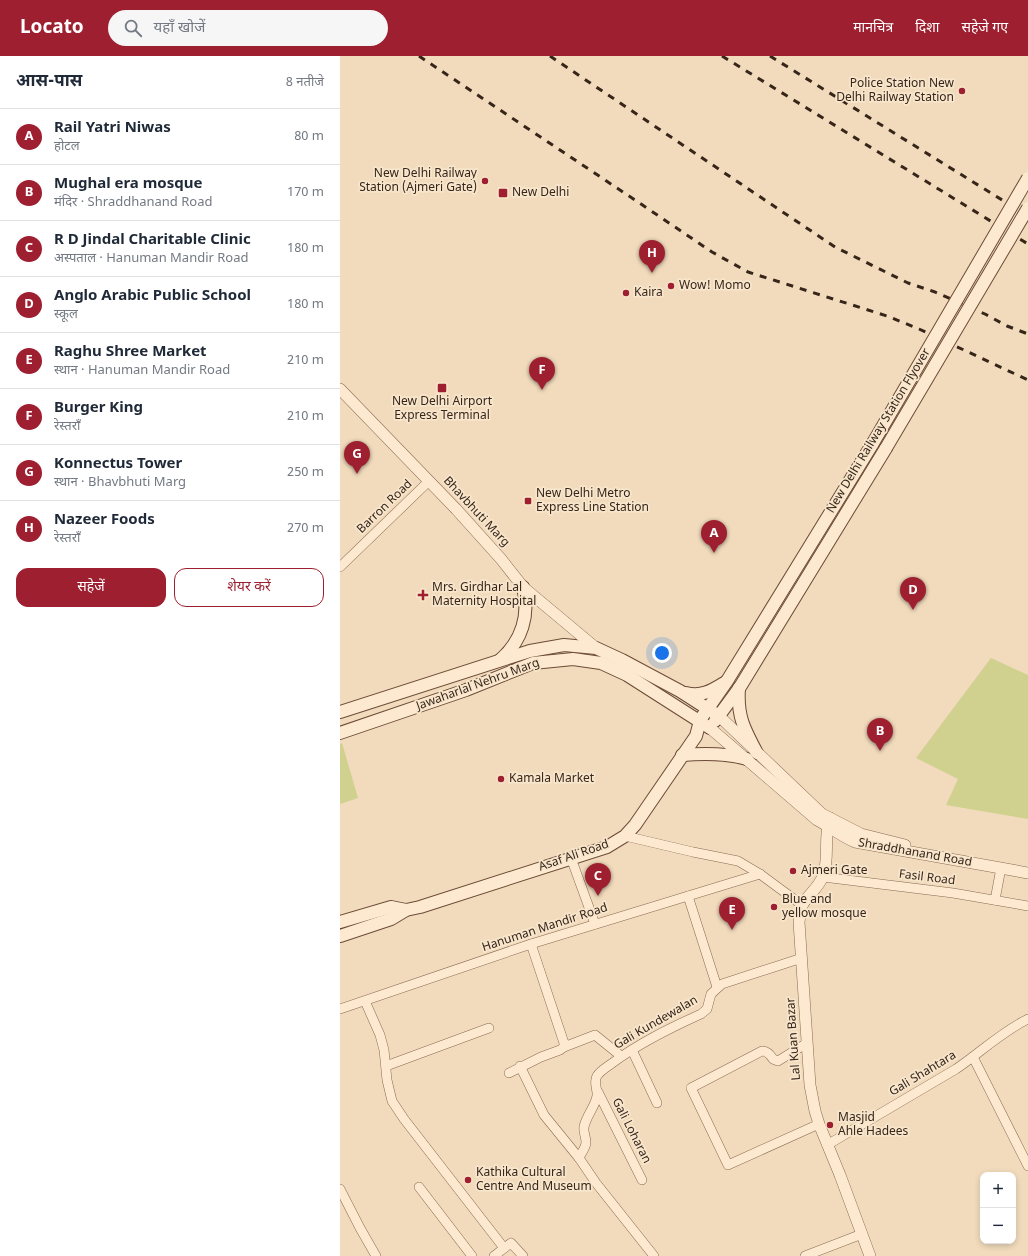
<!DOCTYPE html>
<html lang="hi">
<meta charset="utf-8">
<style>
body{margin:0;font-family:Georgia,"Noto Sans Devanagari",serif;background:#f6f6f7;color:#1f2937}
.controls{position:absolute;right:12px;bottom:12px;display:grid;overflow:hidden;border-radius:8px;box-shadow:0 2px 6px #0003}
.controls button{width:36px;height:36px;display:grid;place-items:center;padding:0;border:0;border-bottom:1px solid #e0e1e3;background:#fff;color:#1f2937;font:20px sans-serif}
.you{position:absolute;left:322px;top:597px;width:14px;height:14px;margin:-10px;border:3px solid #fff;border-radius:50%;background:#1a73e8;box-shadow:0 0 0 6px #1a73e833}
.badge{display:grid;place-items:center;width:26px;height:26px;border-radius:50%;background:#9e1f2f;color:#fff;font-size:13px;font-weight:700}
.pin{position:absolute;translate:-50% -33px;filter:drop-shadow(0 1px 2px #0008)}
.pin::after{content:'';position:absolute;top:21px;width:14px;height:12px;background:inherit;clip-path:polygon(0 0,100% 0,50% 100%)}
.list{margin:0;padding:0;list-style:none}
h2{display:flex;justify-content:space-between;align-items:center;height:52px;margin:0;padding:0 16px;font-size:17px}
h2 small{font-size:13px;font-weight:400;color:#747a83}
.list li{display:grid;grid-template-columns:26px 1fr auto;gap:12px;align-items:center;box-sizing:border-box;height:56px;padding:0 16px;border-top:1px solid #e0e1e3}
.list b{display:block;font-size:15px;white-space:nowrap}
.list p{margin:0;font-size:13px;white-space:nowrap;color:#747a83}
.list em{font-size:13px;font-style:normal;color:#747a83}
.actions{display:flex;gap:8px;padding:12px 16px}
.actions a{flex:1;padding:9px 0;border:1px solid #9e1f2f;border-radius:12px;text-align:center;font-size:14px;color:#9e1f2f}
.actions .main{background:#9e1f2f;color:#fff}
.icon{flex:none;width:22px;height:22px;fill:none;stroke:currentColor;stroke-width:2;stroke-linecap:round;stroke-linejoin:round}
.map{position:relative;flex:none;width:688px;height:1200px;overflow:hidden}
header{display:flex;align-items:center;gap:24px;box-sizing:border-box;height:56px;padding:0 20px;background:#9e1f2f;color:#fff}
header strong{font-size:19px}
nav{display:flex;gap:22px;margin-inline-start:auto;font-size:14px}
.search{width:280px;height:36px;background:#f6f6f7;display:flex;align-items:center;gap:10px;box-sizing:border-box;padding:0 14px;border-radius:22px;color:#747a83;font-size:15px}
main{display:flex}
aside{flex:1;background:#fff}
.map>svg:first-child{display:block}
.green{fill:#d0d08f}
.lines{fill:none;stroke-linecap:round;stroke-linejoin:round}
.minor-casing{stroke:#8a6a54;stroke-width:10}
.tertiary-casing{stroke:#8a6a54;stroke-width:12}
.secondary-casing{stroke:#6c4b37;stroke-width:14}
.minor{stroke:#fce9cf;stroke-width:9}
.tertiary{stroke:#fce9cf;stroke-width:11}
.secondary{stroke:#fce9cf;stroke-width:12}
.rail{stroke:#38251a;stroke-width:3;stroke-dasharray:7 7;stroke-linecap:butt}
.secondary-bridge-casing{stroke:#6c4b37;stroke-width:14;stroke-linecap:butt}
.secondary-bridge{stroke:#fce9cf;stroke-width:12}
.poi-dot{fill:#9e1f2f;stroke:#f8e6cc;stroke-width:1.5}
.labels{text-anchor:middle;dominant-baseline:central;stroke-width:3.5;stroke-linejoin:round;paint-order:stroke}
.poi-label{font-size:12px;fill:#38251a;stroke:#f8e6cc;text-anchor:start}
.street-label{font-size:12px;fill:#38251a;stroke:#f8e6cc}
</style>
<header>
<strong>Locato</strong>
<div class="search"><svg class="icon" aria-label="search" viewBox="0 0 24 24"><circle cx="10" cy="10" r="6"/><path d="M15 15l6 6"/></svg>यहाँ खोजें</div>
<nav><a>मानचित्र</a><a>दिशा</a><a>सहेजे गए</a></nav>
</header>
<main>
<aside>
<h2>आस-पास<small>8 नतीजे</small></h2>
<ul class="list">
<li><span class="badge">A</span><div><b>Rail Yatri Niwas</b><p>होटल</p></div><em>80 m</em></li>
<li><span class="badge">B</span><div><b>Mughal era mosque</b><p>मंदिर · Shraddhanand Road</p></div><em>170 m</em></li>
<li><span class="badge">C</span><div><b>R D Jindal Charitable Clinic</b><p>अस्पताल · Hanuman Mandir Road</p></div><em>180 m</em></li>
<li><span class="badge">D</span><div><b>Anglo Arabic Public School</b><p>स्कूल</p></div><em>180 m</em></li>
<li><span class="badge">E</span><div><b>Raghu Shree Market</b><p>स्थान · Hanuman Mandir Road</p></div><em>210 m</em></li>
<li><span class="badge">F</span><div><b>Burger King</b><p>रेस्तराँ</p></div><em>210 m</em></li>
<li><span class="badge">G</span><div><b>Konnectus Tower</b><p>स्थान · Bhavbhuti Marg</p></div><em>250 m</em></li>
<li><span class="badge">H</span><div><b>Nazeer Foods</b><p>रेस्तराँ</p></div><em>270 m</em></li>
</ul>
<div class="actions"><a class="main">सहेजें</a><a>शेयर करें</a></div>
</aside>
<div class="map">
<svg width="688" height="1200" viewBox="0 0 688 1200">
<rect width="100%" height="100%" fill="#f1dbbc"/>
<g class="green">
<path d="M651,602L688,619V763L606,749L618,723L576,702Z"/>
<path d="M2,687L18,742L0,748V688Z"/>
</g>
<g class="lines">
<defs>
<g id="minor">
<path d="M0,511L89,425"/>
<path d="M285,780L353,796L398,805L420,818L462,849"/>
<path d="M231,802L255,868"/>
<path d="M483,821L613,837L688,850"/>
<path d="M348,840L377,931"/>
<path d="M655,844L661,812"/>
<path d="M25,945L40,979L44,994L47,1024L52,1045L64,1063L164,1192"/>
<path d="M0,953L191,888L420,818"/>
<path d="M467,987L438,1005L433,1003C430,999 428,995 422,995L351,1032L388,1109L479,1068"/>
<path d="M224,991L255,979L281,1000"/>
<path d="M292,994L317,1047"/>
<path d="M633,1001L688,1110"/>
<path d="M46,1010L149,972"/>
<path d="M180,1010L204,1059L239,1102L256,1127L314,1200"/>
<path d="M169,1017L201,1001L220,994L224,991V987L191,888"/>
<path d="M258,1036L302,1124"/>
<path d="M487,1089L616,1013C640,997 661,976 688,963"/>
<path d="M239,1102C241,1097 246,1092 246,1086C246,1081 243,1076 244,1071C246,1060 255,1051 257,1040C258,1034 253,1026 257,1020C260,1015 267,1011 271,1008C299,987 330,972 361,958L367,953L371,938L382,928L462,902"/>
<path d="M79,1131L132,1200"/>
<path d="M0,1133L20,1172L36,1200"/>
<path d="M154,1200L171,1187L183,1200"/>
<path d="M465,1200L522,1178"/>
</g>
<g id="tertiary">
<path d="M0,333L116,453L161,503L183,531L256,592"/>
<path d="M379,660L482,758L521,778L565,789"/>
<path d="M370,672L477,764C490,771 501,780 515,786L688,817"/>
<path d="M490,762C483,781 490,802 483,820C479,831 469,838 463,848C460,853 460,861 459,866L470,1029L475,1055L479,1068L500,1119L530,1200"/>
</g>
<g id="secondary">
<path d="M160,604C182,585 190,559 183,531"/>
<path d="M399,632C397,660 404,673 417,697"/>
<path d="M346,637C361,641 371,635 384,627"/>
<path d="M0,656L190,595L224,589L256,592L282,604L340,635L379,660"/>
<path d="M375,665L400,631L546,392"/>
<path d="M0,677L126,634L193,607L233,603L261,607L287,619L370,672"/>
<path d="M342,699C365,697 386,697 407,703"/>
<path d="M0,866L51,851L66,854"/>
<path d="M0,880L51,863L66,854L80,851L267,791L285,780L295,769L356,680L360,665L362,661L387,625L533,387"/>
</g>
</defs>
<use href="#minor" class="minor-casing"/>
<use href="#tertiary" class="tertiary-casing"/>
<use href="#secondary" class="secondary-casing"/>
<use href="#minor" class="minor"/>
<use href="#tertiary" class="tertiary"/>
<use href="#secondary" class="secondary"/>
<g class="rail">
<path d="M79,0L292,142L372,196L408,216L547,260L579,273L688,324"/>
<path d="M210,0L495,191L568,227L595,236L645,258L667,270L688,278"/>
<path d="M382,0L688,188"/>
<path d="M430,0L688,160"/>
</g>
<defs>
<g id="secondary-bridge">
<path d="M533,387L688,122"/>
<path d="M546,392L688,152"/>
</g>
</defs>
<use href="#secondary-bridge" class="secondary-bridge-casing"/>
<use href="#secondary-bridge" class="secondary-bridge"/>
</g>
<g class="poi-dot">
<circle cx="622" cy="35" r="4"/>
<circle cx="145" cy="125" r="4"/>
<rect x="158" y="132" width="10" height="10" rx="2"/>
<circle cx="331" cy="230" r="4"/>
<circle cx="286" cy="237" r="4"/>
<rect x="97" y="327" width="10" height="10" rx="2"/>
<rect x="184" y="441" width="8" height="8" rx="2"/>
<path d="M81 533h4v4h4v4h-4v4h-4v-4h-4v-4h4z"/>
<circle cx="161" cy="723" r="4"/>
<circle cx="453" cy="815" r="4"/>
<circle cx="434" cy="851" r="4"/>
<circle cx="490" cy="1069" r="4"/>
<circle cx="128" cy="1124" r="4"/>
</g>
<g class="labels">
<g class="poi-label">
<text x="614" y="28" text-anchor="end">Police Station New<tspan x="614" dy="14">Delhi Railway Station</tspan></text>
<text x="137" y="118" text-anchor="end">New Delhi Railway<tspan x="137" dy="14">Station (Ajmeri Gate)</tspan></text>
<text x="172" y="137">New Delhi</text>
<text x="339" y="230">Wow! Momo</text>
<text x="294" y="237">Kaira</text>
<text x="102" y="346" text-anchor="middle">New Delhi Airport<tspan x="102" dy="14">Express Terminal</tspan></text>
<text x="196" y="438">New Delhi Metro<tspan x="196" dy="14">Express Line Station</tspan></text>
<text x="92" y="532">Mrs. Girdhar Lal<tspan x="92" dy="14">Maternity Hospital</tspan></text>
<text x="169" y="723">Kamala Market</text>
<text x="461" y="815">Ajmeri Gate</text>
<text x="442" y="844">Blue and<tspan x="442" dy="14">yellow mosque</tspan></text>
<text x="498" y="1062">Masjid<tspan x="498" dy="14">Ahle Hadees</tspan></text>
<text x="136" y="1117">Kathika Cultural<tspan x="136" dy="14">Centre And Museum</tspan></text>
</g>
<g class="street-label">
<text transform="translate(539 375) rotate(-59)">New Delhi Railway Station Flyover</text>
<text transform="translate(45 451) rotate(-44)">Barron Road</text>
<text transform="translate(136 456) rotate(47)">Bhavbhuti Marg</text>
<text transform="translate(138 629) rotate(-20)">Jawaharlal Nehru Marg</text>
<text transform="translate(575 797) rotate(10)">Shraddhanand Road</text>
<text transform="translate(234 800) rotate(-19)">Asaf Ali Road</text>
<text transform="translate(587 822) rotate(7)">Fasil Road</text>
<text transform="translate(205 872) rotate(-18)">Hanuman Mandir Road</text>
<text transform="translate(316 967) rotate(-30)">Gali Kundewalan</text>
<text transform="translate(454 983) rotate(-94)">Lal Kuan Bazar</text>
<text transform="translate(583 1018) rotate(-31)">Gali Shahtara</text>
<text transform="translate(291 1075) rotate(63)">Gali Loharan</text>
</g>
</g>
</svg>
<div class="controls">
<button>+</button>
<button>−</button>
</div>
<div class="you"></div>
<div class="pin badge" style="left:374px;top:497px">A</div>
<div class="pin badge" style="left:540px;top:695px">B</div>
<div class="pin badge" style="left:258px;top:840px">C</div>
<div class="pin badge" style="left:573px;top:554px">D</div>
<div class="pin badge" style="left:392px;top:874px">E</div>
<div class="pin badge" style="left:202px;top:334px">F</div>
<div class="pin badge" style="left:17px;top:418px">G</div>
<div class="pin badge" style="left:312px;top:217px">H</div>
</div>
</main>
